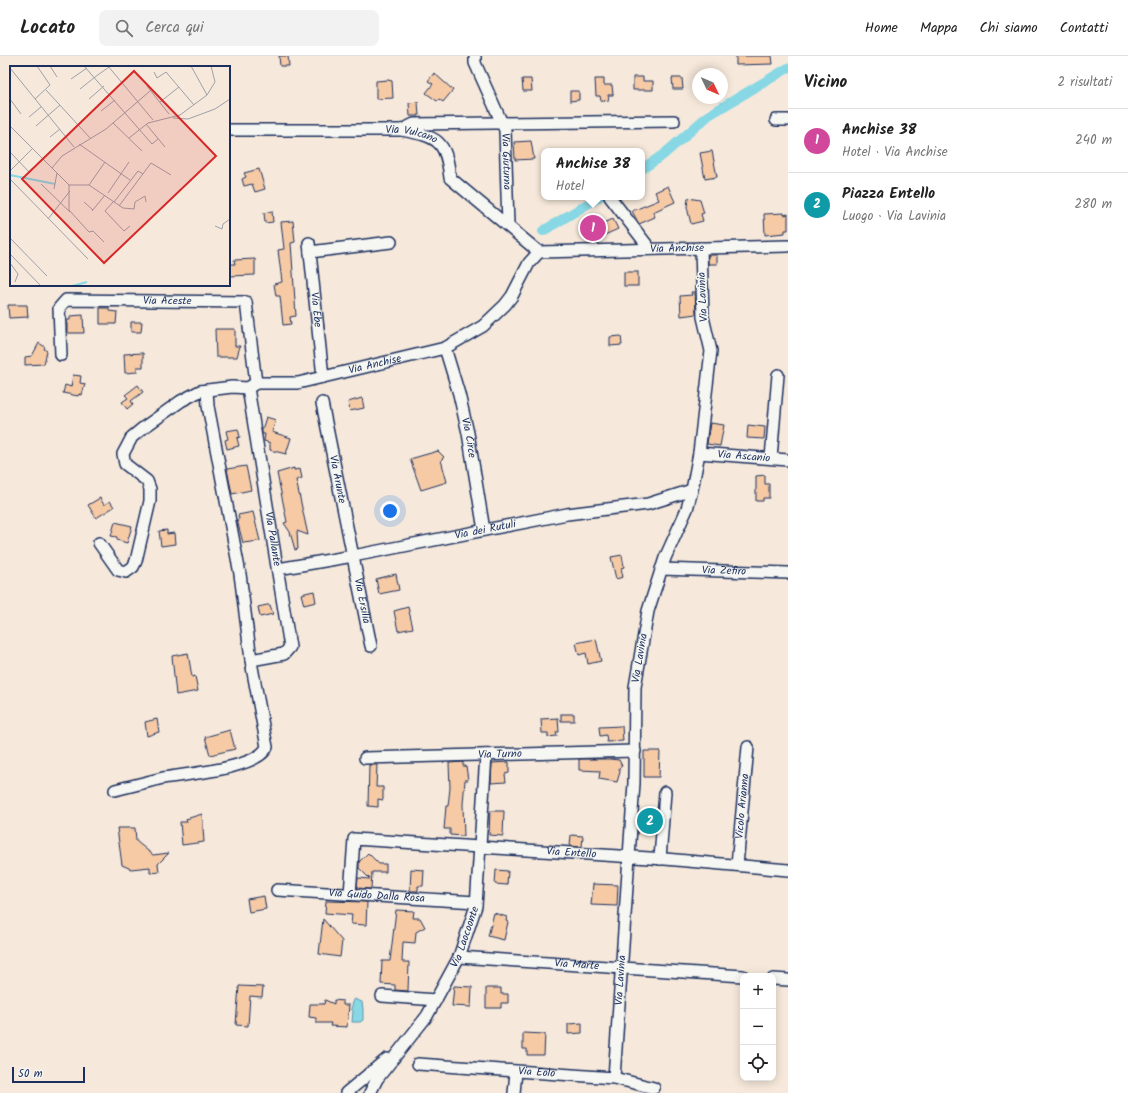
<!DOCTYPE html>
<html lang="it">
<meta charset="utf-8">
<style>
body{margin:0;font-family:Kalam,sans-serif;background:#f2f2f2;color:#222}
.controls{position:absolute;right:12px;bottom:12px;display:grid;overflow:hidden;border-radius:8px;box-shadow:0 2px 10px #0003}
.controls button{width:36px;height:36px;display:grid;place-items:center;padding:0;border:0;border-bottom:1px solid #e0e0e0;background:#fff;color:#222;font:20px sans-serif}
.compass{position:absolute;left:692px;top:12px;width:36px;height:36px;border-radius:50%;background:#fff;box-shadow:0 2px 10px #0003;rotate:134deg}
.scale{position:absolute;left:12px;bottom:10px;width:73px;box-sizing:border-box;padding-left:4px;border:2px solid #1b2f5e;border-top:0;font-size:11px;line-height:14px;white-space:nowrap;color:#1b2f5e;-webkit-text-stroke:3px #f6f6f2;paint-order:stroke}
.you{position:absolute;left:390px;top:455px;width:14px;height:14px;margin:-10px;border:3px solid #fff;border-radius:50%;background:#1a73e8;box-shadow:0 0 0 6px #1a73e833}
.badge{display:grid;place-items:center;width:26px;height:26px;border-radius:50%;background:#111827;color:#fff;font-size:13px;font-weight:700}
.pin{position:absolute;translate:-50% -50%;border:2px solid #fff;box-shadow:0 1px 4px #0006}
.popup{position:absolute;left:541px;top:92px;width:104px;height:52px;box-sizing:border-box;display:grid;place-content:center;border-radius:8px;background:#fff;filter:drop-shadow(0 1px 3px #0005);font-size:13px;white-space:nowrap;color:#767676}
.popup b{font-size:15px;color:#222}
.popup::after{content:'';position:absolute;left:50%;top:100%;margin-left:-8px;border:8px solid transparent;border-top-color:#fff}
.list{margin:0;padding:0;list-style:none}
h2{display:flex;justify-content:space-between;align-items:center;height:52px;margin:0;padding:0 16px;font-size:17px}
h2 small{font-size:13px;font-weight:400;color:#767676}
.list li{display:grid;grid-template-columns:26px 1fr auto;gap:12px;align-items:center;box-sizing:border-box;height:64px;padding:0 16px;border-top:1px solid #e0e0e0}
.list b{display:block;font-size:15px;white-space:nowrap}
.list p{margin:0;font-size:13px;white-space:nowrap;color:#767676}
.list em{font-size:13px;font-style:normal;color:#767676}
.icon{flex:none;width:22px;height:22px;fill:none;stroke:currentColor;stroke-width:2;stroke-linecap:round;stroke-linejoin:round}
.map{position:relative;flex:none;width:788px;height:1037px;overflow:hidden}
header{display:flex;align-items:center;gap:24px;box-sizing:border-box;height:56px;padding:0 20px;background:#fff;border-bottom:1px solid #e0e0e0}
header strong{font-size:19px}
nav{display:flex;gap:22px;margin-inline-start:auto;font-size:14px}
.search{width:280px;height:36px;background:#f2f2f2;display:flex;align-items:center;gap:10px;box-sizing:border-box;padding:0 14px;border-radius:8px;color:#767676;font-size:15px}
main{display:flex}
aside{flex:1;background:#fff}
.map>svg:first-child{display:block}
.water{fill:#87d7e4;stroke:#5c94ae}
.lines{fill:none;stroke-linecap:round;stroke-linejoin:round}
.canal{stroke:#87d7e4;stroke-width:10}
.building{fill:#f6caa5;stroke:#1b2f5e}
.minor-casing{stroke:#1b2f5e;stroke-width:14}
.minor{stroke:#f6f6f2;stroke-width:11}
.labels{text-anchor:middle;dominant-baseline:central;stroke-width:3.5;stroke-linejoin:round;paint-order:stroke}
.street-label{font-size:11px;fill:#1b2f5e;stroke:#f6f6f2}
.inset-river{fill:none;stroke:#87d7e4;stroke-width:2}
.inset-road{fill:none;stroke:#9e9fa9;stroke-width:1}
.view{fill:#d62828;fill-opacity:0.15;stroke:#d62828;stroke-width:2}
.inset-edge{fill:none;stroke:#1b2f5e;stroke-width:2}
</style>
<header>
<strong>Locato</strong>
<div class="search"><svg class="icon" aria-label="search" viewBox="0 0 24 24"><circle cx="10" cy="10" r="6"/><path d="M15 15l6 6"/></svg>Cerca qui</div>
<nav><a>Home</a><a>Mappa</a><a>Chi siamo</a><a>Contatti</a></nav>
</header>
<main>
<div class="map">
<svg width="788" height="1037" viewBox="0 0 788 1037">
<rect width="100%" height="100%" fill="#f6e9db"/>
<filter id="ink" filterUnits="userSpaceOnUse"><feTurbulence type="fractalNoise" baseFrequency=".025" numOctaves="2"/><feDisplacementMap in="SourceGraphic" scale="8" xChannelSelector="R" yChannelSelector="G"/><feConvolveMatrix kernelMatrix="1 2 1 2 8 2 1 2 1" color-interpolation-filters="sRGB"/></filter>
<g filter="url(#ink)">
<path class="water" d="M354,943L362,946L363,953V964L360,966H352L353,955L351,953Z"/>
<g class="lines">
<g class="canal">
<path d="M642,113L663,99L709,59L788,12"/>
<path d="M543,175L599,141"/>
</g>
</g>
<g class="building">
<path d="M279,0H288L289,10H280Z"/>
<path d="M736,0H772L773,8L736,9Z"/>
<path d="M434,17L453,34L443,46L439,43L437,45L426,37L433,28L428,25Z"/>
<path d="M633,21H643V25H653V34H633Z"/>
<path d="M672,22H682L683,33H673Z"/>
<path d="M522,23H531L532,35H523Z"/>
<path d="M595,23H604V29H612L613,39H608L609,44L601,45L600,40H596Z"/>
<path d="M388,24L392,25L393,42L376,43V25Z"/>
<path d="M570,35H579V44L570,45Z"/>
<path d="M418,46L419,60H410L409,47Z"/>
<path d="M531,85L534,103L515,104L514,86Z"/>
<path d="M712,95L717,121L705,123L700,97Z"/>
<path d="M259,113L265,133L255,136L252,128L244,130L242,123L246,121L244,117Z"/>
<path d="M668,130L675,146L653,156L655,161L639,168L632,155L659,144L655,136Z"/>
<path d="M688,142L700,144L704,157L701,158L703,165L691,168L687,151Z"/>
<path d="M272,155L273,166L265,167L264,157Z"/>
<path d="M784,157V159L788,158V174H785V177L765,179L764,158Z"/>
<path d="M597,161L600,169L613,163L618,173L598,182L597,178L586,182L580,168Z"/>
<path d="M293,165L295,186L291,187L296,260L290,261L291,268L283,269L280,240H276L274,228L282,226L278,194L284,193L281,166Z"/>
<rect x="708" y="199" width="9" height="9"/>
<path d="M255,203V219L229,220V208H235L234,204Z"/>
<rect x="624" y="216" width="14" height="14"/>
<path d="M691,236H695L696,258L681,260L680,240L692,239Z"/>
<path d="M8,249H27L28,261L9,262Z"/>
<path d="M100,252H109V255L117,256L116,268H100Z"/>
<path d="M83,259L84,277H67V264H70V260Z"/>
<path d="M131,266H142L141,276H131Z"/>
<path d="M215,273H235V290H240L237,301H216Z"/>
<path d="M621,280L622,289L610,290V281Z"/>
<path d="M39,287L45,291L44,293L47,295L44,308L25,309V301L32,300Z"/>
<path d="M143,297V311H137V316L125,317L124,298Z"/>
<path d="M73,319L81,320L80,327L85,328L82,339L79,338L78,340L63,337L65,329L71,331Z"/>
<path d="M138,329L143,336L131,345L133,348L127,353L122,346L128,342L125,339Z"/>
<path d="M362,342L364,352L350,355L348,346Z"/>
<path d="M266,361L276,364L272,376L291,382L286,398L270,394V387L264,385L265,378H262V374Z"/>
<path d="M710,367L724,369L720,390L707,388Z"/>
<path d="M748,369L765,371L764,383L747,382Z"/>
<path d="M238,373L240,381L237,382L239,390L227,393L225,384L228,383L226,375Z"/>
<path d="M438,395L444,401L441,404L447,426L421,434L410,403Z"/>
<path d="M246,410L251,434L232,438L227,413Z"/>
<path d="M294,412V414L300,413L302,422L296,424L308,479L297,475L298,493L295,494L290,476L284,467L287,466L277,417Z"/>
<path d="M765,419V428H769V442H763V445H756V420Z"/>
<path d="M100,442L104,449L110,445L114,451L96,462L88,449Z"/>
<path d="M253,456L260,485L243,487L237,464L239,463L238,459Z"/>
<path d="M115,466L132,470L127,487L117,484V481L111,480Z"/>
<path d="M167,474V478L174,477L175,488L161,490L159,475Z"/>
<path d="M622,499L624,511L621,512L623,521L616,523L611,501Z"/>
<path d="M396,518L399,534L379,538L376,523Z"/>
<path d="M314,535L316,546L304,549L301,538Z"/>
<path d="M267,549H270L273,558L260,561L258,551Z"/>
<path d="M408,551L413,572L398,575L394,555Z"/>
<path d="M596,583L601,605L588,608L586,597L579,599L576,587Z"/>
<path d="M188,597L192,621L195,620L198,635L176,639L172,600Z"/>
<rect x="561" y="658" width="13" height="7"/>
<path d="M558,662L559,676H556L557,680L548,681V677H542L541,663Z"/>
<path d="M157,663L159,676L147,680L145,666Z"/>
<path d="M622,670L623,685L607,686L606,679L600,680L599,671Z"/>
<path d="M230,674L235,693L210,699L205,681Z"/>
<path d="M644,695H660L659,721H644Z"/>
<path d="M579,703H610L619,704L622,710L619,712L620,716L617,726L599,723L600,715L579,714Z"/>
<path d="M463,706V710H466L468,724H465L463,748L464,780L450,779V773H444L446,750H448L450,732L449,707Z"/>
<path d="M509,706V717L505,718L506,726L491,727L492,707Z"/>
<path d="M369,709H377L376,731H383V744L378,743V751L368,750Z"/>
<path d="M490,755H504L503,780L489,779Z"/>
<path d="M202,758L204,786L182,789L180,766H187L186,763Z"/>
<path d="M117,772H135L136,785L153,799L169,797L158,808L159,816L150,817V811L131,813L122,809Z"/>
<path d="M571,779L583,780L582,791L570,790Z"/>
<path d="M368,797L379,808H386V816H372L371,833L357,832L358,822L370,823L359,812V806Z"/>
<path d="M411,813L424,814L423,830H418V835H410Z"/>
<path d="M496,814L508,815L507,829L495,828Z"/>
<path d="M593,828L618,829L617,850L591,849Z"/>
<path d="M264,840L266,853L249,856L247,843Z"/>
<path d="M326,845L367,846L366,869L351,868L352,859L325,857Z"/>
<path d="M396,854L414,855L413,862H420L425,871L416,876L415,887L403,886L402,906H409L408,935L395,934V929L381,928L382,905H390Z"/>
<path d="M494,857L507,861L506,865L508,866L504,884L488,880Z"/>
<path d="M323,863L342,885L340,901L319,898Z"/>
<path d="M239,930L263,931L262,941L250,940L248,970L236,969Z"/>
<path d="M454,930L472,931L471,951L452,950Z"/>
<path d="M486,932H501V938H508V947H501V952H486Z"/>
<path d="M325,944L334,948V944L343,945V949H349L347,971L330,970L331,967H316V962L309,961L310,948H324Z"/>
<path d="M582,967V977L568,978V968Z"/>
<path d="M523,977L545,978L544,999H527V993H523Z"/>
</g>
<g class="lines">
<defs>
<g id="minor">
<path id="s1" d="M475,0V7L505,74L508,169"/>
<path d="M776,64H788"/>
<path id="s2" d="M229,74H402C438,81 446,84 450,122L539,196"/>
<path d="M402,74L414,68L674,65"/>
<path d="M610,141L650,193"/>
<path id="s3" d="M309,187L323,321"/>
<path d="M310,196L391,186"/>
<path id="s4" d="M445,292L459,338L468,377L484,474"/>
<path id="s5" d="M61,299L59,252L66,244L246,246L256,327"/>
<path id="s6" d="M248,332L290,591L284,598L251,604"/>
<path id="s7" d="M322,347L371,590"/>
<path id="s8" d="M699,397L788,404"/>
<path d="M771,402L778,319"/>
<path id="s9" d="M99,487L118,514L126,516L133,511L136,505L150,445V433L147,425L125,408L123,398L132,381L143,372L181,345L200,335L232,331L248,332L256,327H298L445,292L483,270L505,249L512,240L529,207L539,196L788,190"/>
<path id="s10" d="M278,513L353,500L567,458L648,448L692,434"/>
<path id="s11" d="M661,513L788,517"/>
<path id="s12" d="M365,702L635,695"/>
<path d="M115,734C131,730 147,726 163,722C186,718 257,713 267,691L252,611L240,518L208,350L207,334"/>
<path d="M660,803L665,736"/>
<path id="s13" d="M737,809L748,691"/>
<path id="s14" d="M277,834L476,846"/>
<path id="s15" d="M350,838L354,783L665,803L788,814"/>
<path id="s16" d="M459,901L743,920"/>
<path d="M773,923L788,924"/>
<path d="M382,940L436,944"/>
<path id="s17" d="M418,1008L614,1022L654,1032"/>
<path id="s18" d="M614,1022L634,727L635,631L648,555L665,502L687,453L692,434L699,397L711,295L703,261L701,192"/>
<path d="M346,1037L387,1003"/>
<path id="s19" d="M370,1037L377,1023L427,960L459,901L476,850L486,699"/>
<path d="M514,1037L516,1016"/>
</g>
</defs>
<use href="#minor" class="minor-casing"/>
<use href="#minor" class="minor"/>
</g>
</g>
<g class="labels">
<g class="street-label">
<text stroke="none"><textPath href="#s2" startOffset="183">Via Vulcano</textPath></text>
<text stroke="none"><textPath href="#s1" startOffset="112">Via Giuturna</textPath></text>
<text stroke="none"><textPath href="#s9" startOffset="805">Via Anchise</textPath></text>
<text transform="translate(703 241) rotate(-93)">Via Lavinia</text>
<text stroke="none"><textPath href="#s5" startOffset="159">Via Aceste</textPath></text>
<text stroke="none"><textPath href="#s3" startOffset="67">Via Ebe</textPath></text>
<text stroke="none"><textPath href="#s9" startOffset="457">Via Anchise</textPath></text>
<text stroke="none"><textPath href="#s4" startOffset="93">Via Circe</textPath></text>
<text stroke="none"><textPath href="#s8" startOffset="45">Via Ascanio</textPath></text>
<text stroke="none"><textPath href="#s7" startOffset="78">Via Arunte</textPath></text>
<text stroke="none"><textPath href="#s10" startOffset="211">Via dei Rutuli</textPath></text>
<text stroke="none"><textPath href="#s6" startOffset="153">Via Pallante</textPath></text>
<text stroke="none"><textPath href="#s11" startOffset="63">Via Zefiro</textPath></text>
<text stroke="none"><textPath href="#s7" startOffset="202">Via Ersilia</textPath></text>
<text stroke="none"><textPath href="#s18" startOffset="421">Via Lavinia</textPath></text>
<text stroke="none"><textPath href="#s12" startOffset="135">Via Turno</textPath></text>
<text stroke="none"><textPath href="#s13" startOffset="59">Vicolo Arianna</textPath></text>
<text stroke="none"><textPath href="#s15" startOffset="273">Via Entello</textPath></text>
<text stroke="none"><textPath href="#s14" startOffset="100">Via Guido Dalla Rosa</textPath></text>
<text stroke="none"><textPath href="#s19" startOffset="184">Via Laocoonte</textPath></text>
<text stroke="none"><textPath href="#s16" startOffset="118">Via Marte</textPath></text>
<text stroke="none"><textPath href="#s18" startOffset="98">Via Lavinia</textPath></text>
<text stroke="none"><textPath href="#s17" startOffset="119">Via Eolo</textPath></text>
</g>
</g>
<g transform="translate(10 10)">
<rect width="220" height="220" fill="#f6e9db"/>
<path class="inset-river" d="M0,109L45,118M62,220L77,216"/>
<path class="inset-road" d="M40,0L47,11M74,0L142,78L148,73M98,0L143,54M181,0L197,29M0,2L64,81M144,6L147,12L156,6L184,39M85,11L99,1M61,13L77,2M137,20L159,48M70,23L85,11M36,24L81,73M197,29L205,16L201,0M0,33L11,48M25,33L40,19L27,0M79,33L94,20M150,36L169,21M91,45L105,34M19,51L31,41M163,52L178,53L205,43L220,33M103,57L132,85M136,58L155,81M0,60L59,119H79L113,142L124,143L125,136L135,130L136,136M26,60L50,39M40,71L50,63M119,72L138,57L170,49L197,29M69,78L120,114M0,86L20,107M42,102L52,90L96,63L140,25M0,105L22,83M0,113L78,193M31,118L60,146M59,119V144L79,166L83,165L94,176M79,119L95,96M44,123L47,107M98,127L119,96M74,136L83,144M103,136L95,145L114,165L120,160M104,136L128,105L133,108M109,140L141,97L161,109M82,145L95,129M38,153L60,125M205,160L212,163L213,158L220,153M0,172L37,210M0,188L31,220M0,197L8,208L5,216"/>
<path class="view" d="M124,5L206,90L94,197L12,113Z"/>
<rect width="220" height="220" class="inset-edge"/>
</g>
</svg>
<div class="controls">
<button>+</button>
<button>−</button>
<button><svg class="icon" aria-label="locate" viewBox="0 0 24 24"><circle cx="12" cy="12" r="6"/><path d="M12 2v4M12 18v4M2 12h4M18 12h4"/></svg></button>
</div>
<svg class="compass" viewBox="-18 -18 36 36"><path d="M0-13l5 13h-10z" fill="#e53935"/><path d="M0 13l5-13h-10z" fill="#767676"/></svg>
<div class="scale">50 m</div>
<div class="you"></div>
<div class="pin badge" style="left:593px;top:172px;background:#d1479c">1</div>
<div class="popup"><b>Anchise 38</b>Hotel</div>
<div class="pin badge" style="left:650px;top:765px;background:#0f9aa8">2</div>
</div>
<aside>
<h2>Vicino<small>2 risultati</small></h2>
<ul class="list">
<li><span class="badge" style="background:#d1479c">1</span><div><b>Anchise 38</b><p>Hotel · Via Anchise</p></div><em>240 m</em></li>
<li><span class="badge" style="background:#0f9aa8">2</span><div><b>Piazza Entello</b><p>Luogo · Via Lavinia</p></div><em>280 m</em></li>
</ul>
</aside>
</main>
